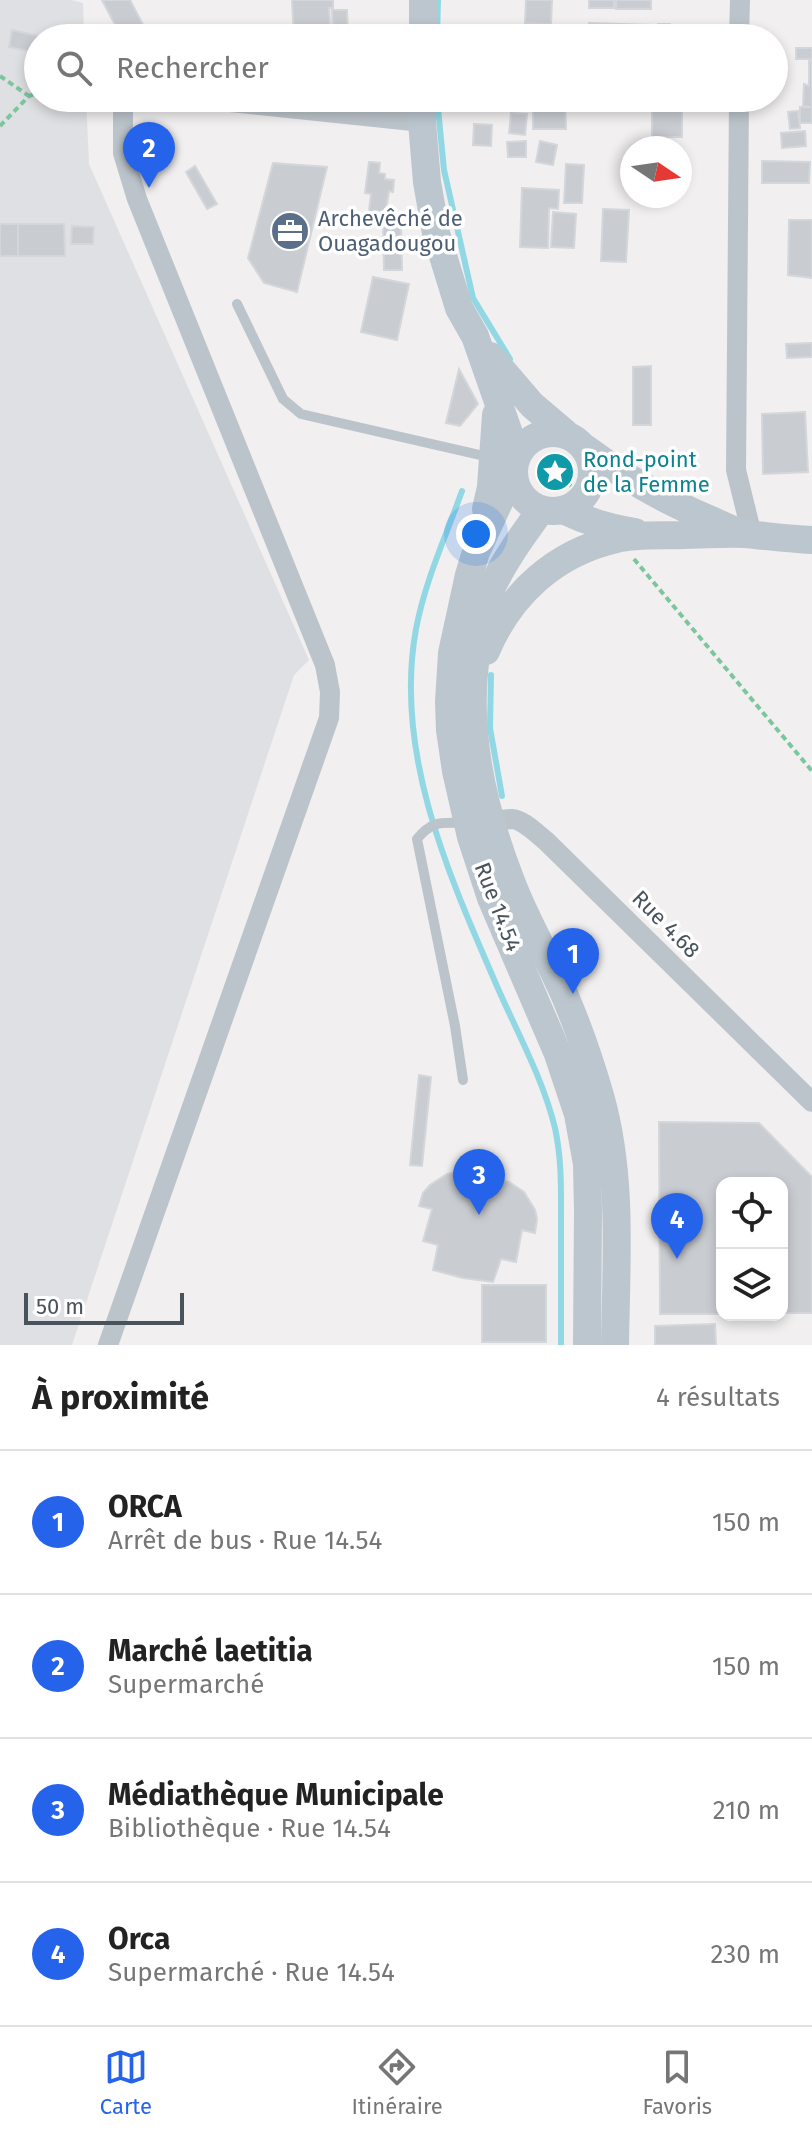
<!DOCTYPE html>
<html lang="fr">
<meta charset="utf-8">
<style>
body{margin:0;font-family:"Fira Sans",sans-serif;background:#f2f2f2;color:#222}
.controls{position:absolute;right:24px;bottom:24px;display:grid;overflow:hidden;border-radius:16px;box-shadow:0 4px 12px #0003}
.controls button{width:72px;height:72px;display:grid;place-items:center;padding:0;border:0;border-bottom:2px solid #e0e0e0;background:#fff;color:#222;font:40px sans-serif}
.compass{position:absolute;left:620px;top:136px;width:72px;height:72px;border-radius:50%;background:#fff;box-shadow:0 4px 12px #0003;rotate:103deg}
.scale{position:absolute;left:24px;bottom:20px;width:160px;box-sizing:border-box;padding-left:8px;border:4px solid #48535b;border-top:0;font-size:22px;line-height:28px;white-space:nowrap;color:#48535b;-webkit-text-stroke:6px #fff;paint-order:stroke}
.you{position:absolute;left:476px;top:534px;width:28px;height:28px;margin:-20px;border:6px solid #fff;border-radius:50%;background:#1a73e8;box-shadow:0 0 0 12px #1a73e833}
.badge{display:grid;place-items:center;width:52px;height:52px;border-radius:50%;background:#2563eb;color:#fff;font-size:26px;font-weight:700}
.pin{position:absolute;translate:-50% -66px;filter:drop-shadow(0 2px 4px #0008)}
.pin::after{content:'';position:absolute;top:42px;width:28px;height:24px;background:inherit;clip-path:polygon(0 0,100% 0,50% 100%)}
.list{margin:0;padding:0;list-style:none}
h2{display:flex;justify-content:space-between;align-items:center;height:104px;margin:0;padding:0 32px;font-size:34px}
h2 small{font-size:26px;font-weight:400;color:#767676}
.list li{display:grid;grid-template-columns:52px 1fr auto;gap:24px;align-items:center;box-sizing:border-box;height:144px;padding:0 32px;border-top:2px solid #e0e0e0}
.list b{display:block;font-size:30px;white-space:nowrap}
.list p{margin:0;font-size:26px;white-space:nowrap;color:#767676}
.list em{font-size:26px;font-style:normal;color:#767676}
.icon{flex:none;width:44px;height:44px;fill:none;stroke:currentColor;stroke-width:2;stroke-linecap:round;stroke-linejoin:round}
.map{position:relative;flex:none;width:812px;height:1345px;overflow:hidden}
.search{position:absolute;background:#fff;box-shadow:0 4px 12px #0003;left:24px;right:24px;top:24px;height:88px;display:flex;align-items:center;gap:20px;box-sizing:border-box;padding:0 28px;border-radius:44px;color:#767676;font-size:30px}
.sheet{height:680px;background:#fff}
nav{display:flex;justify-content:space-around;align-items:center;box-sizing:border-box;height:112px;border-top:2px solid #e0e0e0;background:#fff;font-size:22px;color:#767676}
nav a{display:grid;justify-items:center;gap:4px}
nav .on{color:#2563eb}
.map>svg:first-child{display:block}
.airport{fill:#dee0e3}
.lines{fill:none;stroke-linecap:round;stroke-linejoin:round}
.stream{stroke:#92d8e4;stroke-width:6}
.building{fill:#c9ccd1;stroke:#d3d6da;stroke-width:2}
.path{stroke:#7cc69d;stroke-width:4;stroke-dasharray:6 4;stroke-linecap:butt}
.service{stroke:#bcc4cb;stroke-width:10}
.minor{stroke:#bcc4cb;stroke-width:20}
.secondary{stroke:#bcc6cf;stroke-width:28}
.labels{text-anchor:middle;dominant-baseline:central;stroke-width:7;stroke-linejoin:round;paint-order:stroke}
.service-label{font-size:22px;fill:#4e5e75;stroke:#fff;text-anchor:start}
.culture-label{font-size:22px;fill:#0d838f;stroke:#fff;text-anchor:start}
.street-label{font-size:22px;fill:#48535b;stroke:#fff}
</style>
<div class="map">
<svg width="812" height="1345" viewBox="0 0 812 1345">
<rect width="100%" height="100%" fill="#f1efef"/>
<path class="airport" d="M0,0H71L83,3L84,38H38V98H86L89,164L309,660L294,675L72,1345H0Z"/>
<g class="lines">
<g class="stream">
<path d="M437,38L438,0"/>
<path d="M437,98L444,170L473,298L510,359"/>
<path d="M462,491C446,536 425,581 416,629C394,749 446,869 493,977C514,1027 542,1075 555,1128C562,1160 561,1192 561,1224C561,1264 561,1305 561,1345"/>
<path d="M491,675L490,728L502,796"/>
</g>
</g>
<g class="building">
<path d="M102,0H130L150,38H122Z"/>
<path d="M292,0H333V8H329L331,38H294Z"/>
<path d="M526,0H552L551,24L525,23Z"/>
<rect x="589" y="0" width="25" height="8"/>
<rect x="616" y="0" width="35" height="9"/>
<path d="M332,10H347L348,38H333Z"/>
<path d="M589,23L652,25V38H589Z"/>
<rect x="658" y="24" width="12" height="14"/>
<path d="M12,30L47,38H38V53L9,47Z"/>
<rect x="796" y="48" width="16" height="11"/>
<path d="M809,61H812V107L803,106L804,84L809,86Z"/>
<rect x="652" y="98" width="30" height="39"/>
<path d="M565,99L566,129H533V100Z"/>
<rect x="800" y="107" width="12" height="16"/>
<path d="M798,111L800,128L790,129L788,112Z"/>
<path d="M511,113L527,114L525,135L509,133Z"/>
<path d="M474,124L492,125L491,146L473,145Z"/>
<path d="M805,131L806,146L782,148L781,133Z"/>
<path d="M526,141V157H508L507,142Z"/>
<path d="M540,141L557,145L553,165L536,162Z"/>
<path d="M762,161L810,162L809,183H762Z"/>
<path d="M369,162L380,163L379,173L385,174V179L394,180L393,192L389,191L386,210L392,211V216H388L387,222L368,219L371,194L365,193Z"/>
<path d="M273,163L327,167L297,292L264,283L248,258Z"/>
<path d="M566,164L584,165L582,203H564Z"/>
<path d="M195,166L217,204L207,209L186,172Z"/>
<path d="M522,188L559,190L558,209L549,208L548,248L520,247Z"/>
<path d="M603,209L629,210L626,262L601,261Z"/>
<path d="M553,212L576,214L574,248L551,247Z"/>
<path d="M789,220H812V278L788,275Z"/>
<rect x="0" y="224" width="18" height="32"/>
<path d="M18,224H64L65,256H18Z"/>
<path d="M383,224H401L402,270H384Z"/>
<path d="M72,226L94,227L93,244H71Z"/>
<path d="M373,277L409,284L397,340L361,332Z"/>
<path d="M812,343V357L787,358L786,344Z"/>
<path d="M651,366V425H633V367Z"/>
<path d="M459,369L478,404L460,426L446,423Z"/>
<path d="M805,412L808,472L763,474L762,414Z"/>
<path d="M419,1075L431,1077L422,1166L410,1165Z"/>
<path d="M659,1122L759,1123L812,1177V1313H782V1183H722V1314H660Z"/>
<path d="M457,1172L475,1174L473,1180L498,1185L499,1180L509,1182L524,1192L535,1210L537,1219L535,1233L522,1230L516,1262L501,1259L493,1282L463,1278L433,1270L438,1245L423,1241L432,1209L419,1206L423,1193L430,1185L447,1174Z"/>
<rect x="482" y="1285" width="64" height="57"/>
<path d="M715,1324L716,1345H655V1326Z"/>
</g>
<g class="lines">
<g class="path">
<path d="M0,76L29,96"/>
<path d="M0,126L29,96L38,93"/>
<path d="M555,472L571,486"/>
<path d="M634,559L812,771"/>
</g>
<g class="service">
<path d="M237,304L283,399L301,414L493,458"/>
<path d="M463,1080L455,1026L417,839C433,819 443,823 467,823"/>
</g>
<g class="minor">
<path d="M739,38L740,0"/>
<path d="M191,98L422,122"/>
<path d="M739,98L736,470L752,535"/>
<path d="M478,823C489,823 501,819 512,819C524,820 537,834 546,841L812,1102"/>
<path d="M108,1345L329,718L330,692L325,665L137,199L123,153V98"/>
</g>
<g class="secondary">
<path d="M423,38V0"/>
<path d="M422,98V122L427,182L436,233L459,308L475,336L517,456"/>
<path d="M490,356L532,405L565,433"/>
<circle cx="553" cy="472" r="39"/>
<path d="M585,448C612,468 640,486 670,501C691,512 712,520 733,530"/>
<path d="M513,472L476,552L469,575L452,653L449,702L450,730L456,771L471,837L491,898L558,1054L578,1114L587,1164L588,1211L587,1345"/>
<path d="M486,509L491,487L496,415"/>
<path d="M541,510C523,535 505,559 492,587C481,610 478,638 475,663C466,737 484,812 511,881C526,921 548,957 565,996C579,1029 591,1064 601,1099C623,1179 616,1263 615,1345"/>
<path d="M563,510C586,521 609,528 635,532"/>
<path d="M486,651C510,594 555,553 616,539C637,534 661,536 683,535C703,535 724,533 745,534C767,536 789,539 812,540"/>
</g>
</g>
<defs>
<symbol id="office-disc" viewBox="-11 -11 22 22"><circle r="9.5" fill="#5c6f8a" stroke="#fff"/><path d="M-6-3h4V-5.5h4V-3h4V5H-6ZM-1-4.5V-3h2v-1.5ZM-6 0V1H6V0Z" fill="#fff"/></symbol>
<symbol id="sight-disc" viewBox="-11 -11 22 22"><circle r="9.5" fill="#0f9aa8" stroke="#fff"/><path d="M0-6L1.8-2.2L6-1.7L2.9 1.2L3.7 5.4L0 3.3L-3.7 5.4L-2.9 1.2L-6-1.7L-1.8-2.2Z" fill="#fff"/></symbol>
</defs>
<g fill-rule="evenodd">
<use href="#office-disc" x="268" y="209" width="44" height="44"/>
<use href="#sight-disc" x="533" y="450" width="44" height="44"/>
</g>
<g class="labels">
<g class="service-label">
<text x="318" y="218">Archevêché de<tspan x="318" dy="25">Ouagadougou</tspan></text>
</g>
<g class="culture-label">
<text x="583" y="459">Rond-point<tspan x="583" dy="25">de la Femme</tspan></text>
</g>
<g class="street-label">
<text transform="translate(498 907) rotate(69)">Rue 14.54</text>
<text transform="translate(666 924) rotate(45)">Rue 4.68</text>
</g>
</g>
</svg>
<div class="controls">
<button><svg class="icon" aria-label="locate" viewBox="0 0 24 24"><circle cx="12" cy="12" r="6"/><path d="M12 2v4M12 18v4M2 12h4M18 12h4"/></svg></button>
<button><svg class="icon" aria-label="layers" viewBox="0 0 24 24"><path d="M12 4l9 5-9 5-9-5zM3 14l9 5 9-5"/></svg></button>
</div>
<svg class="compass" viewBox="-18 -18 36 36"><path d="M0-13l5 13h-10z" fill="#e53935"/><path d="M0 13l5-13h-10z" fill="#767676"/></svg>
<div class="scale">50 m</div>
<div class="you"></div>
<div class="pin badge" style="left:573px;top:994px">1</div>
<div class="pin badge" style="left:149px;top:188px">2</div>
<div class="pin badge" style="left:479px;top:1215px">3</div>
<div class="pin badge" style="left:677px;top:1259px">4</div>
<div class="search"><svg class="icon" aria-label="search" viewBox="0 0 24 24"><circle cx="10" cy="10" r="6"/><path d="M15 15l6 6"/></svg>Rechercher</div>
</div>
<section class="sheet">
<h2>À proximité<small>4 résultats</small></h2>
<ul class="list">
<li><span class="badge">1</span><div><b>ORCA</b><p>Arrêt de bus · Rue 14.54</p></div><em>150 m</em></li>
<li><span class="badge">2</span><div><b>Marché laetitia</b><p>Supermarché</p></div><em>150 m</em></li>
<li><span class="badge">3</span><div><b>Médiathèque Municipale</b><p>Bibliothèque · Rue 14.54</p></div><em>210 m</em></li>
<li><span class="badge">4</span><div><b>Orca</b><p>Supermarché · Rue 14.54</p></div><em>230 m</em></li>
</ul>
</section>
<nav>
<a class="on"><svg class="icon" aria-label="map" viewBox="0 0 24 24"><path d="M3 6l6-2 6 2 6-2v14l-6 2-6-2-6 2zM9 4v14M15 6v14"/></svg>Carte</a>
<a><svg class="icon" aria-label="directions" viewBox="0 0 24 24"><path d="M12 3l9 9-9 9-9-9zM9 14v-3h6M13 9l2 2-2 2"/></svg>Itinéraire</a>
<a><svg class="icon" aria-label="saved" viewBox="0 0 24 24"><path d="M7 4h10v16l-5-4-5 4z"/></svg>Favoris</a>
</nav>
